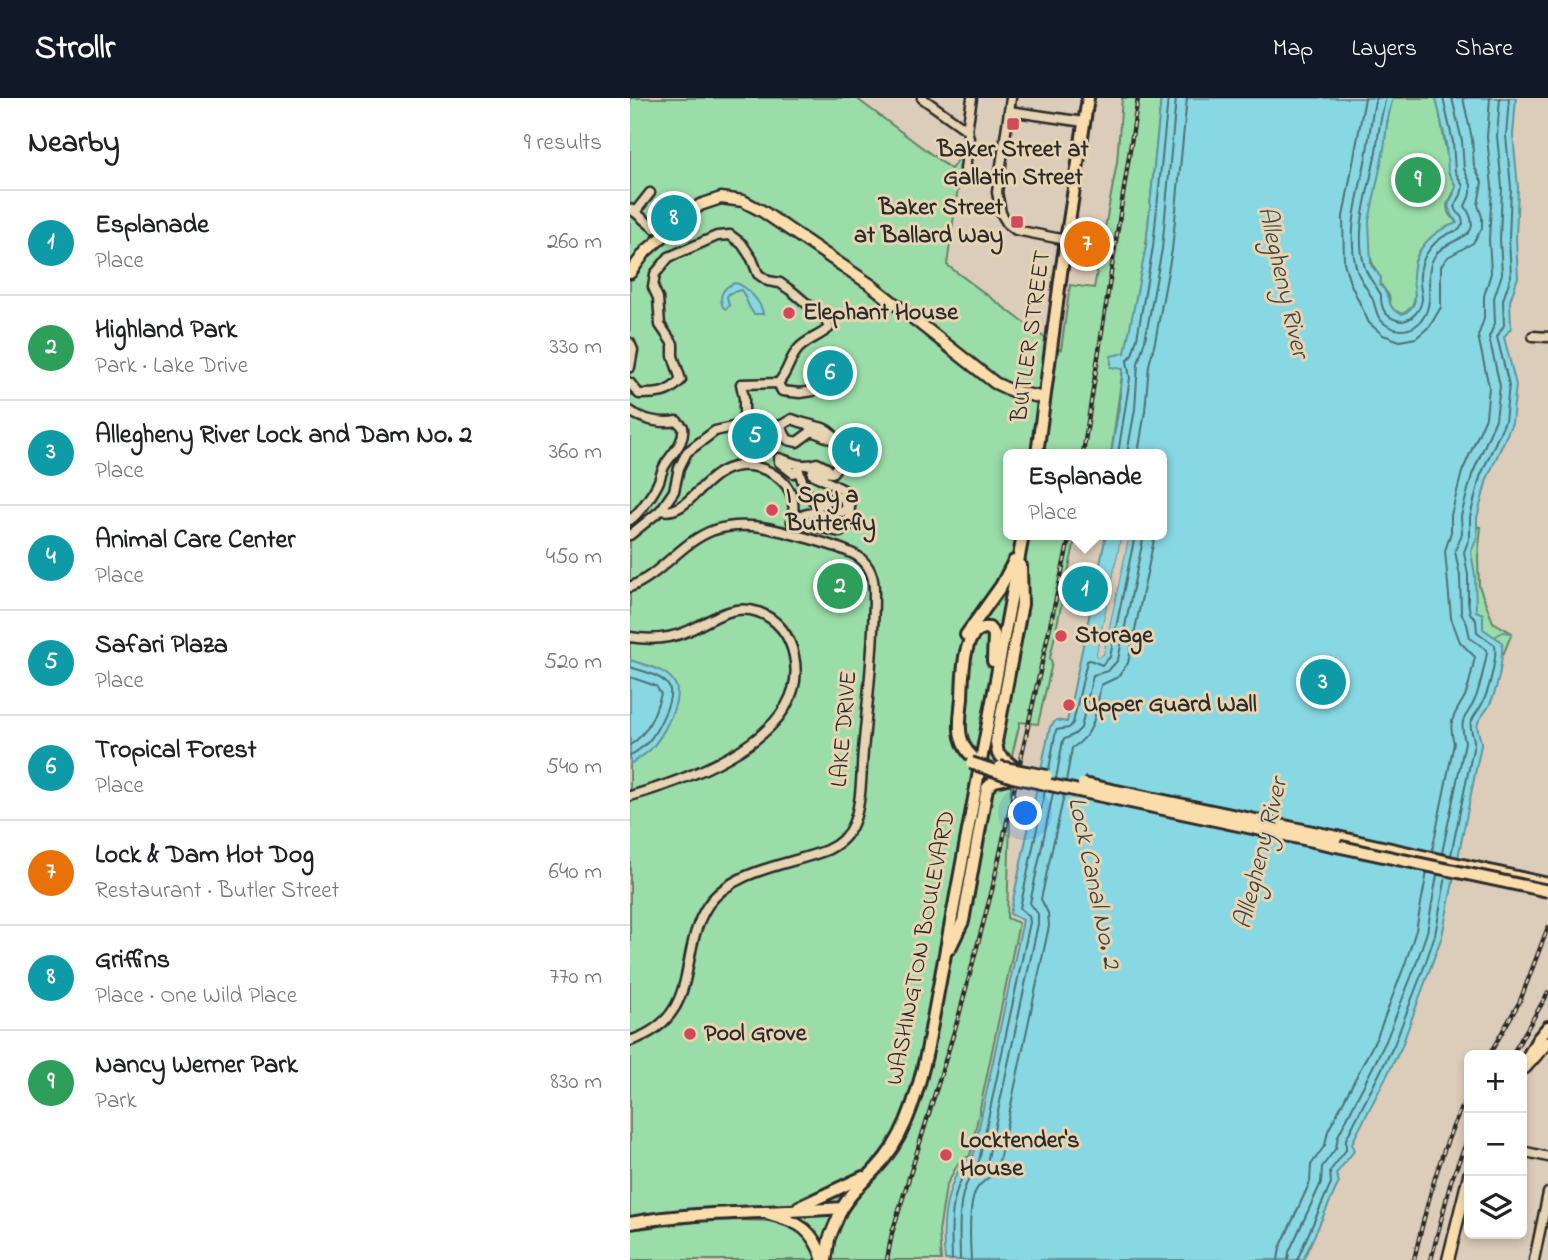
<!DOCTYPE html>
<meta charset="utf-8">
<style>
body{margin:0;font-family:"Indie Flower",sans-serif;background:#f2f2f2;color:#202124}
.controls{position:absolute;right:21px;bottom:21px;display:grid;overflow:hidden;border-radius:10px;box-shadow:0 4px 10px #0003}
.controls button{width:63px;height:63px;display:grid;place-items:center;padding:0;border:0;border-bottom:2px solid #e0e0e0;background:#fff;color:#202124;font:35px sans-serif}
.you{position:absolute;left:396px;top:716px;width:24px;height:24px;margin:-18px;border:5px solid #fff;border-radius:50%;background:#1a73e8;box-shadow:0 0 0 10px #1a73e833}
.badge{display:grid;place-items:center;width:46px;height:46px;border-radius:50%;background:#111827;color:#fff;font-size:23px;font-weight:700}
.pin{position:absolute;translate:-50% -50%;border:4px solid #fff;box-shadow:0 2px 7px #0006}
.popup{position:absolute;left:373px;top:351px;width:164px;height:91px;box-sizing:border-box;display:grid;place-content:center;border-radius:10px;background:#fff;filter:drop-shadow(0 2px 5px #0005);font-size:23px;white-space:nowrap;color:#757577}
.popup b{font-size:26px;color:#202124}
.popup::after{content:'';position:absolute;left:50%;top:100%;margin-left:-14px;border:14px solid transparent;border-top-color:#fff}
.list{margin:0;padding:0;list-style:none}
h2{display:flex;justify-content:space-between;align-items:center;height:91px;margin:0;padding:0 28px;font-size:30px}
h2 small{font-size:23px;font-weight:400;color:#757577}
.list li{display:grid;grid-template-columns:46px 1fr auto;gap:21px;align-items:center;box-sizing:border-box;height:105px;padding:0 28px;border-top:2px solid #e0e0e0}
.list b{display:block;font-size:26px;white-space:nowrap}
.list p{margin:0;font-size:23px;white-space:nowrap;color:#757577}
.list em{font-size:23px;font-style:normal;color:#757577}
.icon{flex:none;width:38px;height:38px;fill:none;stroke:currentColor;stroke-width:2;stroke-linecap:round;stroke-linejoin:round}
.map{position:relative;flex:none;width:918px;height:1162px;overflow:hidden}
header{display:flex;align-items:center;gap:42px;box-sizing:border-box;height:98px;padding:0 35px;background:#111827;color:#fff}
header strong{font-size:33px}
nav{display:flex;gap:38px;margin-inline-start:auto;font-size:24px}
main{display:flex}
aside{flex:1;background:#fff}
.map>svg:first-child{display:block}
.green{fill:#9adda8;stroke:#62846a;stroke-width:2}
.water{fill:#88d8e3;stroke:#639399;stroke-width:2}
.pier{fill:#dcccba}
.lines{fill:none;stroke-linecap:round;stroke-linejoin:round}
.shore{stroke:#507075;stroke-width:2}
.stream{stroke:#639399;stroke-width:2}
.minor-casing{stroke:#2b2b2b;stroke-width:13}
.major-casing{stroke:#2b2b2b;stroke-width:15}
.highway-casing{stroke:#2b2b2b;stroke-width:16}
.minor{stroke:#e6d4b2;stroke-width:8}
.major{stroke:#faddab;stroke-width:10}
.highway{stroke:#faddab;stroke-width:10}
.rail-casing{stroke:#2b2b2b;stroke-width:4.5}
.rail{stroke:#e6d4b2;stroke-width:2;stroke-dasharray:5;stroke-linecap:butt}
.highway-bridge-casing{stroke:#2b2b2b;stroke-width:16;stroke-linecap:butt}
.highway-bridge{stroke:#faddab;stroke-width:10}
.poi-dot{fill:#d1495b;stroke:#e6d4b2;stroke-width:2.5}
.labels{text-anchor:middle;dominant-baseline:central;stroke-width:6;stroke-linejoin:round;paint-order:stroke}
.poi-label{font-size:24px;font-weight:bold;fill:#2b2b2b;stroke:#e6d4b2;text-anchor:start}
.street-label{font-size:24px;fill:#2b2b2b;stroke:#e6d4b2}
.water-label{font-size:26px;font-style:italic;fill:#394547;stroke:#e6d4b2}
</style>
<header>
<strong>Strollr</strong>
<nav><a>Map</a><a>Layers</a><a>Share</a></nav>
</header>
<main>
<aside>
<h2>Nearby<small>9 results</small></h2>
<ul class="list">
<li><span class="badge" style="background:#0f9aa8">1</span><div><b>Esplanade</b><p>Place</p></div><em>260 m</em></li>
<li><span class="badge" style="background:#2e9e5b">2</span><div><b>Highland Park</b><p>Park · Lake Drive</p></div><em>330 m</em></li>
<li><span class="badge" style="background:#0f9aa8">3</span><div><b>Allegheny River Lock and Dam No. 2</b><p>Place</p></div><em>360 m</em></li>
<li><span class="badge" style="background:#0f9aa8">4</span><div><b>Animal Care Center</b><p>Place</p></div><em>450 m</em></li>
<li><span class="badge" style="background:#0f9aa8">5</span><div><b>Safari Plaza</b><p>Place</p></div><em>520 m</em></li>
<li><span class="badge" style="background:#0f9aa8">6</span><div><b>Tropical Forest</b><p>Place</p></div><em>540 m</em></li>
<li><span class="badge" style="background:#e8710a">7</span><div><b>Lock &amp; Dam Hot Dog</b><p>Restaurant · Butler Street</p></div><em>640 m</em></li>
<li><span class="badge" style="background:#0f9aa8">8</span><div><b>Griffins</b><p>Place · One Wild Place</p></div><em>770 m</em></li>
<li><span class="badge" style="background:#2e9e5b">9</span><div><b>Nancy Werner Park</b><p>Park</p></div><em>830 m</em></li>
</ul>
</aside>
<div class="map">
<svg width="918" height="1162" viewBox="0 0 918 1162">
<rect width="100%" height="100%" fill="#dcccba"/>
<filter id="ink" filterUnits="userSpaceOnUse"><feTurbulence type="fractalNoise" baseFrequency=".0143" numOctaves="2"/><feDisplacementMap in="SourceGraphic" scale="14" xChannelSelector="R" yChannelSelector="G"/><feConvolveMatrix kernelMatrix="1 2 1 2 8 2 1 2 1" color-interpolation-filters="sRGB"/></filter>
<g filter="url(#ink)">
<g class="green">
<path d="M0,0H226L321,71L333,55L317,167L431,252L440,187L464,190L487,64L492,0H531L516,148L500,239L495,255L481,269L493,270L481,356H378V437H446L420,560L422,565L408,626L390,624L382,657L377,820L389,825L340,1058L330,1062L316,1088L309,1134L311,1162H203L191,1141L190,1144L164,1121L172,1120L156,1109H96L27,1114L0,1119Z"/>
<path d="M763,0H806C814,29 815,62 826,90L817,107L818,114L827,125C810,135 798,137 788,156C777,174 796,207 772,216L761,211L759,198L750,185L751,180C723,146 747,92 753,54C756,35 757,18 763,0Z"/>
<path d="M843,428L851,429L848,458L849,488L863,524L882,535L873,557L837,529L834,473Z"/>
<path d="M110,1122C145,1123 179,1121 187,1162H0V1132L74,1123Z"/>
</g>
<g class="water">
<path d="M531,0H763L758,16L754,51L739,123L741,167L751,180L750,187C762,197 755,211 772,216C778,214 785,208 785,200C786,192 782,185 783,177C784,151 803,132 827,125C811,99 821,112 826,88L818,74L816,45L806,0H886L883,37L888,89L886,141L888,179L880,203L881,230L874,239L886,287L882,325L857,381L847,420V439L841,454L845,477L846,513L853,516V531L872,544C873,563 868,589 860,606C857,613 850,618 848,625C845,633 852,639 851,647L812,838L771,950L722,1045L724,1053L706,1076L709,1084L673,1162H315C311,1127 314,1093 334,1063L342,1062L393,822L380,816L420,629L426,622L437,624L476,437H492L467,555L468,559L473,556L499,437H532V356H481L489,310L493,271L481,269V258L495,255L516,148Z"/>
<path d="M105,185C116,187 132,205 133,216H124C117,208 117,200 111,192L100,195L97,198L99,208L96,211L93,209C88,198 93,189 105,185Z"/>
<path d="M0,562C14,567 36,571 44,584C55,600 31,641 19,653C13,658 6,662 0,666Z"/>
</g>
<path class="pier" d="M492,437H499L473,556L468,560L467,555Z"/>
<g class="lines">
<g class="shore">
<path d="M735,0L713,119L714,164L719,182L739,225L753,237L770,243L786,240L800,228L811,209V168L818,159L843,145L852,130V119L848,107L852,84L844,68L842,41L833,0"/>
<path d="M746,0C741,18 740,35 737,53C731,91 716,130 726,169C729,182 739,192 743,202C747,213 746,221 758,228C768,234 780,233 788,226C810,205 790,178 806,156C821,137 857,143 835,108L841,95V87L834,71L832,43L822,0"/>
<path d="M756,0C750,18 749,35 746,53C740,91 723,131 735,170C738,180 746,187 751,197C751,198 751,205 752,207C754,217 763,222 772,223C782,222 791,212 792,201C792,195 790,190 790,184C788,159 805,138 829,132L833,126L832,120L824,109L831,97L833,88L825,73L823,44L813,0"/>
<path d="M488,356L500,280L497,263L502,257L507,240L523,149L538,0"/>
<path d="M497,356L505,311L508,265L515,242L532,151L546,0"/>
<path d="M508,356L515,313L519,267L525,244L542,152L557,0"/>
<path d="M0,569C11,573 33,577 39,589C45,601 26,635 18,644C12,650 6,654 0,658"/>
<path d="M0,579L26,588L31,596C25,615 18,636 0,647"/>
<path d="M419,671L426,632L439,630L443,625L457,563L460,562L472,567L480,559L505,437"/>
<path d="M426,681L433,642L445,636L451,630L463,577L478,573L488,562L514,437"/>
<path d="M436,683L442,650C467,635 465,614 471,587L488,579L498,565L525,437"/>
<path d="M802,753L824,645C817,622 825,617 835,598C840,586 842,571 845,559L830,544L821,520L815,453L821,434V417L832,374L856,319L859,289L848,238L854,221V198L861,175L859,141L862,89L857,39L860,0"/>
<path d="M812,755L835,644C828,616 837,622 846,599C851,585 854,570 857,555L856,551L840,540L837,526L831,515L830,478L825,453L832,436L831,418L842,377L866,321L870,288L859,239L865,225L864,200L872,176L870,141L872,89L867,38L870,0"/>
<path d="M821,757L844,646C845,638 839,633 841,625C843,618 849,612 852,606C859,593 867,560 865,547L847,534L846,522L840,515L838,503V477L834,454L840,438V419L850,379L875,323L879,287L867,239L874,227L873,202L881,178L879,141L881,89L876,38L879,0"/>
<path d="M322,1162C321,1130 319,1098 337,1071L346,1067L349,1063L400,824L399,818L390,810L415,693"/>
<path d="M330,1162C330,1142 326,1095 341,1079C348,1073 353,1074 357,1065L408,826V816L400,805L423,695"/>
<path d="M341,1162C340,1146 337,1100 349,1088C356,1080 363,1079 368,1068L419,828L418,815L411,801L434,697"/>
<path d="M648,1162L650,1150L680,1084L681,1067L695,1047L698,1033L747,939L775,866L786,832L797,774"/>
<path d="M658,1162L659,1154L691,1085L692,1069L706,1050L708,1038L756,943L785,869L797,834L807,777"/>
<path d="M667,1162L701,1085L700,1073L716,1052V1041L764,947L793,872L805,837L816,778"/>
</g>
<path class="stream" d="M866,538L873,534L882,535"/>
<defs>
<g id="minor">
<path d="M292,0L337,32"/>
<path d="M381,0L367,94L371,115L377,125L386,132L436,142"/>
<path d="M379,13L454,24"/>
<path d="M335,71L339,40L337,32L342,0"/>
<path d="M0,111L5,114L20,95"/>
<path d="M5,114L24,130"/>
<path d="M903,238L918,239"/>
<path d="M0,245L3,252L0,269"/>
<path d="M0,285L9,296C28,296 38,296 51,282L43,258V246L30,227L28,200L23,189L25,176L39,159L87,138L100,137L112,146L122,161L128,176L138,183L150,185L163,194L196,222L199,230C190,238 178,241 169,250C159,260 158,275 148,285L111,286L114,300V323L107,328L85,333L57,354L49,370L44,393L31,412L0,437"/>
<path d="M148,285L152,293L170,295L183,293"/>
<path d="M0,313C13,322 31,326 47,323L53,329C55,345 43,354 35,367C32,372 31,377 29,383C25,393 9,416 0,422"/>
<path d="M114,323L150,328L158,342L167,344L182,333L180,328"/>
<path d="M150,328L162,321C195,334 205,322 211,364L202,375L183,372L182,376L218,394L221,400L218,428L210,434L162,423"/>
<path d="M182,333L208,344"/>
<path d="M31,412C65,420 76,355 130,370C141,373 154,382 159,392C165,402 164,414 162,424"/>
<path d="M163,420L188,413L197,421L203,419L206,413L213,414L216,411L214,400L208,398L190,407C176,401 174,387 169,373L163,375L149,364V360C163,365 173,370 187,365L197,370"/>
<path d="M0,489C32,476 51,444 84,432C96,428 109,427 122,428C141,429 216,449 230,460C240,468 244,481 244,493C244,546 238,600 233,653C231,676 232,705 223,726C218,738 208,747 197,752C160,767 103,771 78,807C46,855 74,918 0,943"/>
<path d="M0,539C19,542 40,541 58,533C80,523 102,505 128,514C148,521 160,538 164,558C181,638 60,681 0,698"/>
<path d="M892,1053L918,1059"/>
<path d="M904,1162L918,1095"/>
</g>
<g id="major">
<path d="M0,175L16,153L70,107L91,100L113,103L132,113L241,187L365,285L382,293L414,300"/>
<path d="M895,970L918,944"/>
<path d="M139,1116C169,1124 183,1131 193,1162"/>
<path d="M196,1162L199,1141L212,1110"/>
<path d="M818,1162L839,1077"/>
</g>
<g id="highway">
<path d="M407,356L431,175L458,0"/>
<path d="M336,537L371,488L384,463"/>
<path d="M342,658C336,653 333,647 331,639C328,627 331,613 332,600C333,582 331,527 359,530L364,536L363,563"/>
<path d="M386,671L368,656L366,644L392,506L391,468"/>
<path d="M707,739L918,786"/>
<path d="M320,850L333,823L357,690L364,683L382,679"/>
<path d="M892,969L908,941L918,929"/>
<path d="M169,1109L233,1079"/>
<path d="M0,1125C70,1112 141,1116 212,1110C223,1091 241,1078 255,1060C278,1031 289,989 297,953L393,437"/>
</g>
</defs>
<use href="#minor" class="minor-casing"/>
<use href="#major" class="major-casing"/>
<use href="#highway" class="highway-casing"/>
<use href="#minor" class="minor"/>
<use href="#major" class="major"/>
<use href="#highway" class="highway"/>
<defs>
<g id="rail">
<path d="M453,356L508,0"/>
<path d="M859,957L890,903L918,829"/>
<path d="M882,957L918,895"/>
<path d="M257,1162L262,1135L328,921L362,792L440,437"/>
<path d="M784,1162C797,1105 812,1045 839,994"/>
<path d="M801,1162L821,1083L839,1038"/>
</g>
</defs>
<use href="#rail" class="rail-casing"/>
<use href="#rail" class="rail"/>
<defs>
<g id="highway-bridge">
<path d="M341,665L383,679L918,793"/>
<path d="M370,669L417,678"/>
<path d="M453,686L707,739"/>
</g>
</defs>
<use href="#highway-bridge" class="highway-bridge-casing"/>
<use href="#highway-bridge" class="highway-bridge"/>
</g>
</g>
<g class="poi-dot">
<rect x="376" y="19" width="14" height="14" rx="3.5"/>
<rect x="380" y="117" width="14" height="14" rx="3.5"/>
<circle cx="159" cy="215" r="7"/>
<circle cx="142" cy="412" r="7"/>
<circle cx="431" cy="538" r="7"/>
<circle cx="439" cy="607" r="7"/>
<circle cx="60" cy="936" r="7"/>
<circle cx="316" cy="1057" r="7"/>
</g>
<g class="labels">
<g class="poi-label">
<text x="383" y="52" text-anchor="middle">Baker Street at<tspan x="383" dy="28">Gallatin Street</tspan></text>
<text x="373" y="110" text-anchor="end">Baker Street<tspan x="373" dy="28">at Ballard Way</tspan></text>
<text x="173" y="215">Elephant House</text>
<text x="156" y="398">I Spy a<tspan x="156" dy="28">Butterfly</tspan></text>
<text x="445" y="538">Storage</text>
<text x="453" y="607">Upper Guard Wall</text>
<text x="74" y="936">Pool Grove</text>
<text x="330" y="1043">Locktender's<tspan x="330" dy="28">House</tspan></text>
</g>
<g class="street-label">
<text transform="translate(402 238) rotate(-82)">BUTLER STREET</text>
<text transform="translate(215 631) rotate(-85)">LAKE DRIVE</text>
<text transform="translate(292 850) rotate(-79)">WASHINGTON BOULEVARD</text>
</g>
<g class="water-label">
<text transform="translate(652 184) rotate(77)">Allegheny River</text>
<text transform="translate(632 756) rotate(-76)">Allegheny River</text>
<text transform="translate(463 785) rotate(78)">Lock Canal No. 2</text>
</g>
</g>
</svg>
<div class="controls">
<button>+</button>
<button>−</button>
<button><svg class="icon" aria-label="layers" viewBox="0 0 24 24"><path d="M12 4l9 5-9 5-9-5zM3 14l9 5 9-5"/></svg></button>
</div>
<div class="you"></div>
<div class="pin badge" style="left:455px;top:491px;background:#0f9aa8">1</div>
<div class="popup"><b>Esplanade</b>Place</div>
<div class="pin badge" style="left:210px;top:488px;background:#2e9e5b">2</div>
<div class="pin badge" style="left:693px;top:584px;background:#0f9aa8">3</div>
<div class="pin badge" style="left:225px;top:352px;background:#0f9aa8">4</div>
<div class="pin badge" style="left:125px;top:338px;background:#0f9aa8">5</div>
<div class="pin badge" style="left:200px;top:275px;background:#0f9aa8">6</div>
<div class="pin badge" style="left:457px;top:146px;background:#e8710a">7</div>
<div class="pin badge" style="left:44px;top:120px;background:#0f9aa8">8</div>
<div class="pin badge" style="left:788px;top:82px;background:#2e9e5b">9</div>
</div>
</main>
